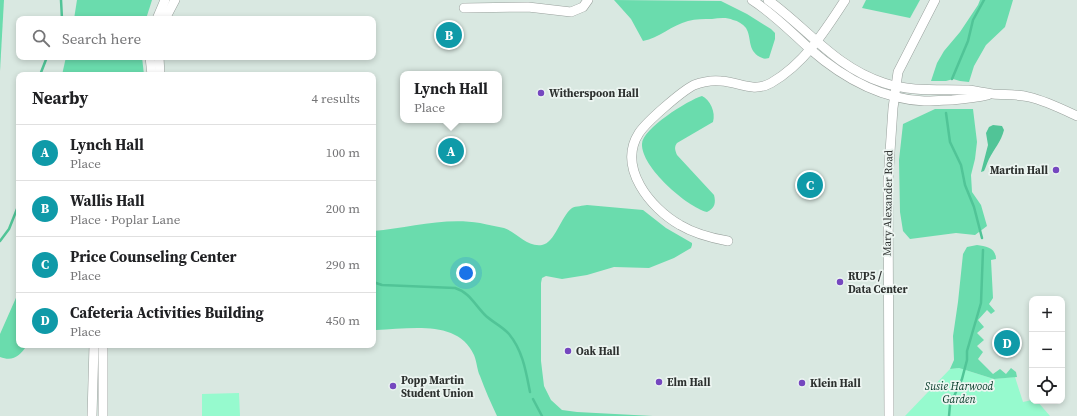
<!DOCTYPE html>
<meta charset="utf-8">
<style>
body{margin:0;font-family:"Source Serif 4",serif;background:#f6f6f6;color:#202124}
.controls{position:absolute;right:12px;bottom:12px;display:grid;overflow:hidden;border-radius:8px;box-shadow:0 2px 6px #0003}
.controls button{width:36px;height:36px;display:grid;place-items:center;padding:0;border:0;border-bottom:1px solid #e0e0e0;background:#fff;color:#202124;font:20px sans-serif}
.you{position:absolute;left:466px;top:273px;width:14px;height:14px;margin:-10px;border:3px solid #fff;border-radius:50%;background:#1a73e8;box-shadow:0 0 0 6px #1a73e833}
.badge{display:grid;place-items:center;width:26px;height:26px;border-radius:50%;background:#ea580c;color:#fff;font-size:13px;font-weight:700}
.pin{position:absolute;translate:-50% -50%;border:2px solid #fff;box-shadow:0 1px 4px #0006}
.popup{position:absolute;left:400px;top:71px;width:102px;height:52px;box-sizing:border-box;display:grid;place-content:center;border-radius:8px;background:#fff;filter:drop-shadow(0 1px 3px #0005);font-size:13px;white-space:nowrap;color:#757577}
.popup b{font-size:15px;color:#202124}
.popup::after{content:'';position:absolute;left:50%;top:100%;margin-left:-8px;border:8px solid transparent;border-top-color:#fff}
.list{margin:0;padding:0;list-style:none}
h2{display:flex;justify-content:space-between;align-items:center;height:52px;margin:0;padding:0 16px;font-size:17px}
h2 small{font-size:13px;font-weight:400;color:#757577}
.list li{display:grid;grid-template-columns:26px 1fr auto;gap:12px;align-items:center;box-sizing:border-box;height:56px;padding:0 16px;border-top:1px solid #e0e0e0}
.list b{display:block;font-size:15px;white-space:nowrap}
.list p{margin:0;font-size:13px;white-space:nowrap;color:#757577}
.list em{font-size:13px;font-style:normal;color:#757577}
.icon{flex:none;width:22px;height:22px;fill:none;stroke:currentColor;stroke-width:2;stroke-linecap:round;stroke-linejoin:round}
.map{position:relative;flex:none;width:1077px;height:416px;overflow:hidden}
.search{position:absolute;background:#fff;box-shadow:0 2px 6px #0003;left:16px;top:16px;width:360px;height:44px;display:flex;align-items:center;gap:10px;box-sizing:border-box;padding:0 14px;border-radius:8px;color:#757577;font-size:15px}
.panel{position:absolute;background:#fff;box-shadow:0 2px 6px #0003;left:16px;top:72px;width:360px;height:276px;border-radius:8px}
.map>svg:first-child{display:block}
.built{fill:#d9e8e1;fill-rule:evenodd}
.green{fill:#96face}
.forest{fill:#6adcad}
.water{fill:#51c497}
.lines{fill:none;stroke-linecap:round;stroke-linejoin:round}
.stream{stroke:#51c497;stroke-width:2.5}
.minor-casing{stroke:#98a09c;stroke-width:10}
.minor{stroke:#fff;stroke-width:9}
.poi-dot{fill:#7547bf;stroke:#ecf5f1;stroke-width:1.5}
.labels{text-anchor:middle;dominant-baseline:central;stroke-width:3.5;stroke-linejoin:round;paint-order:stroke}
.poi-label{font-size:11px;font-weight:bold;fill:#2d312f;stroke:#ecf5f1;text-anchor:start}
.street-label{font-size:11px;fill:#2d312f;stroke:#ecf5f1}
.park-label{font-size:11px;font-style:italic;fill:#033826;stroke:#ecf5f1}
</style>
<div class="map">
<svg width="1077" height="416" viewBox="0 0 1077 416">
<rect width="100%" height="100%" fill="#ecf5f1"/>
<path class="built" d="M0,0H1077V416H0ZM19,19H373V57H19ZM403,74H499V120H403ZM19,75H373V345H19ZM1032,299H1062V401H1032Z"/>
<g class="green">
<path d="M959,368L994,379L1015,377L1023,402L1032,400V401H1037L1050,416H905L950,369Z"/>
<path d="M239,393L240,416H202V394Z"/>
</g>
<g class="forest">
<path d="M0,0H4L0,71Z"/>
<path d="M77,0H152L146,19H74Z"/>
<path d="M614,0L721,1L747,14L771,29L775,33V39L769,58C765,59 764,59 760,57C747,50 752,38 746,28C743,24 738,21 733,20C727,17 719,18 712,19C704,19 696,19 688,21C672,25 659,38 643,41L631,19Z"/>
<path d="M866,0H920L910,18L862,8Z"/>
<path d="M980,0H1013L1005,27L986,45L974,66L969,82L960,81L953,79L946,81H931L937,63L944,51L960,32L978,5Z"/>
<path d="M66,57H142L144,75H62Z"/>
<path d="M702,96C710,100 716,112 713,122L677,143C674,147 675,150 677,155L714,195C716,203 715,208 707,212C687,207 641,167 642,144C642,129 688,100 702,96Z"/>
<path d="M935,109H973L977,142L975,159L971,175L972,192L981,205L987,226L975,235L956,233L910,239L903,231L900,212L899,160L903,124Z"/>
<path d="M587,205L643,210L666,228L692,243V245L691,248L674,258L649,268L614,267L587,275L562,279L546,276L542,278L541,283V361L544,386L551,400L562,410L577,412L653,416H497C491,403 485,390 480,376C477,370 477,362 474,355C458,319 409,329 376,330V314L373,313V231C408,228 444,217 480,223C487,225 496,226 504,228C518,233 526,247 542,245C555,243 561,216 572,208C576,206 583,206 587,205Z"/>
<path d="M977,245C986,246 996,248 996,259L991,260L993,298L989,304L995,311L991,314L987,310L978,320L984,327L977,333L984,340L977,346L983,352L978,359L993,374L1000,369L1006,374L1011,368L1016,372L1017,377L994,379L959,368L950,369L954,360L953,336L958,302L963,254L967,247Z"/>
<path d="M19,291V345H27C20,356 13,362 0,357V334Z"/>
</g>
<path class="water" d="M993,125L1002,126L1004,130C1001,142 994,149 989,159C987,163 986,167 984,171L981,172L988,145L986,133L989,127Z"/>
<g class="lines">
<g class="stream">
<path d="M61,0L62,19"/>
<path d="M40,75L47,57"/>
<path d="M952,79L968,41L973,20L984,0"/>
<path d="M946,113L950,142L961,165L965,185L974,207L982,238"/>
<path d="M0,241L9,229L19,204"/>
<path d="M373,282L382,285L455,288C469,292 475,305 485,315C492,322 502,326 509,334C523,351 526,372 530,392"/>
<path d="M533,399L542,416"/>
<path d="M949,416L950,405L962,379L967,360V351L981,303L983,250"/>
</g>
<defs>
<g id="minor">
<path d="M752,0C774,14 791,32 810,49C842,77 881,99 924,101C934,101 943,100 952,100C964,99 976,98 988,95"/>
<path d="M768,0C808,29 835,67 884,83C911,92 940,89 968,90C977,91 985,93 993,94C1005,95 1017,94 1029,97C1046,101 1062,109 1077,116"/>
<path d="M464,8L528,7L571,12L583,7L588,0"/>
<path d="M157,19L165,0"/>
<path d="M165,19L175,0"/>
<path d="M150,57L152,75"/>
<path d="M159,57L160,75"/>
<path d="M728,241C711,238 695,234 680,225C650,208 617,167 639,133C647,121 682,91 694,85C702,82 712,80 721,81C739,82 753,93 771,83C804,64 825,31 845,0"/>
<path d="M103,345V416"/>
<path d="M92,416L94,345"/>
<path d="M889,416L888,181L893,108L898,72L935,0"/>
</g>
</defs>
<use href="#minor" class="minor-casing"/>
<use href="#minor" class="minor"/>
</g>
<g class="poi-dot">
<circle cx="541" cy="93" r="4"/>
<circle cx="1056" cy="170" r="4"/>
<circle cx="840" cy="282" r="4"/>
<circle cx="568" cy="351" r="4"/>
<circle cx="659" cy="382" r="4"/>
<circle cx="802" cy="383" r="4"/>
<circle cx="393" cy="386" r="4"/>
</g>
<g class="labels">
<g class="poi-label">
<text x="549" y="93">Witherspoon Hall</text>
<text x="1048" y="170" text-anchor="end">Martin Hall</text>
<text x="848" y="276">RUP5 /<tspan x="848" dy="13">Data Center</tspan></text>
<text x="576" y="351">Oak Hall</text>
<text x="401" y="380">Popp Martin<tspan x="401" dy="13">Student Union</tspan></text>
<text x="667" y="382">Elm Hall</text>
<text x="810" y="383">Klein Hall</text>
</g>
<g class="street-label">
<text transform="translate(888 203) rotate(-89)">Mary Alexander Road</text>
</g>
<g class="park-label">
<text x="959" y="386">Susie Harwood<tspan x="959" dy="13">Garden</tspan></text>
</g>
</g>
</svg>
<div class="controls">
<button>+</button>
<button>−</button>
<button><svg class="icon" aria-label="locate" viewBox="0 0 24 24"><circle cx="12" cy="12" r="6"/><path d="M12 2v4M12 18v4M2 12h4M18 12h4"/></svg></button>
</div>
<div class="you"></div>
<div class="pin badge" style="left:451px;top:151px;background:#0f9aa8">A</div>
<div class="popup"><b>Lynch Hall</b>Place</div>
<div class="pin badge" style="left:449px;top:35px;background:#0f9aa8">B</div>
<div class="pin badge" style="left:810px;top:185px;background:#0f9aa8">C</div>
<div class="pin badge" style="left:1007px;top:343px;background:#0f9aa8">D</div>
<div class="search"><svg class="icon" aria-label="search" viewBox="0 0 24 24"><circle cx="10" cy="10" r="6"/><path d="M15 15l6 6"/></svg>Search here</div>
<section class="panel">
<h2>Nearby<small>4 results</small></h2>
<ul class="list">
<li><span class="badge" style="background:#0f9aa8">A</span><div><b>Lynch Hall</b><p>Place</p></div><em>100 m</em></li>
<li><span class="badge" style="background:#0f9aa8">B</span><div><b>Wallis Hall</b><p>Place · Poplar Lane</p></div><em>200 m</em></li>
<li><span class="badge" style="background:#0f9aa8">C</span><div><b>Price Counseling Center</b><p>Place</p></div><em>290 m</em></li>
<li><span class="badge" style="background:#0f9aa8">D</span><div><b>Cafeteria Activities Building</b><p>Place</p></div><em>450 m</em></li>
</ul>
</section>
</div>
